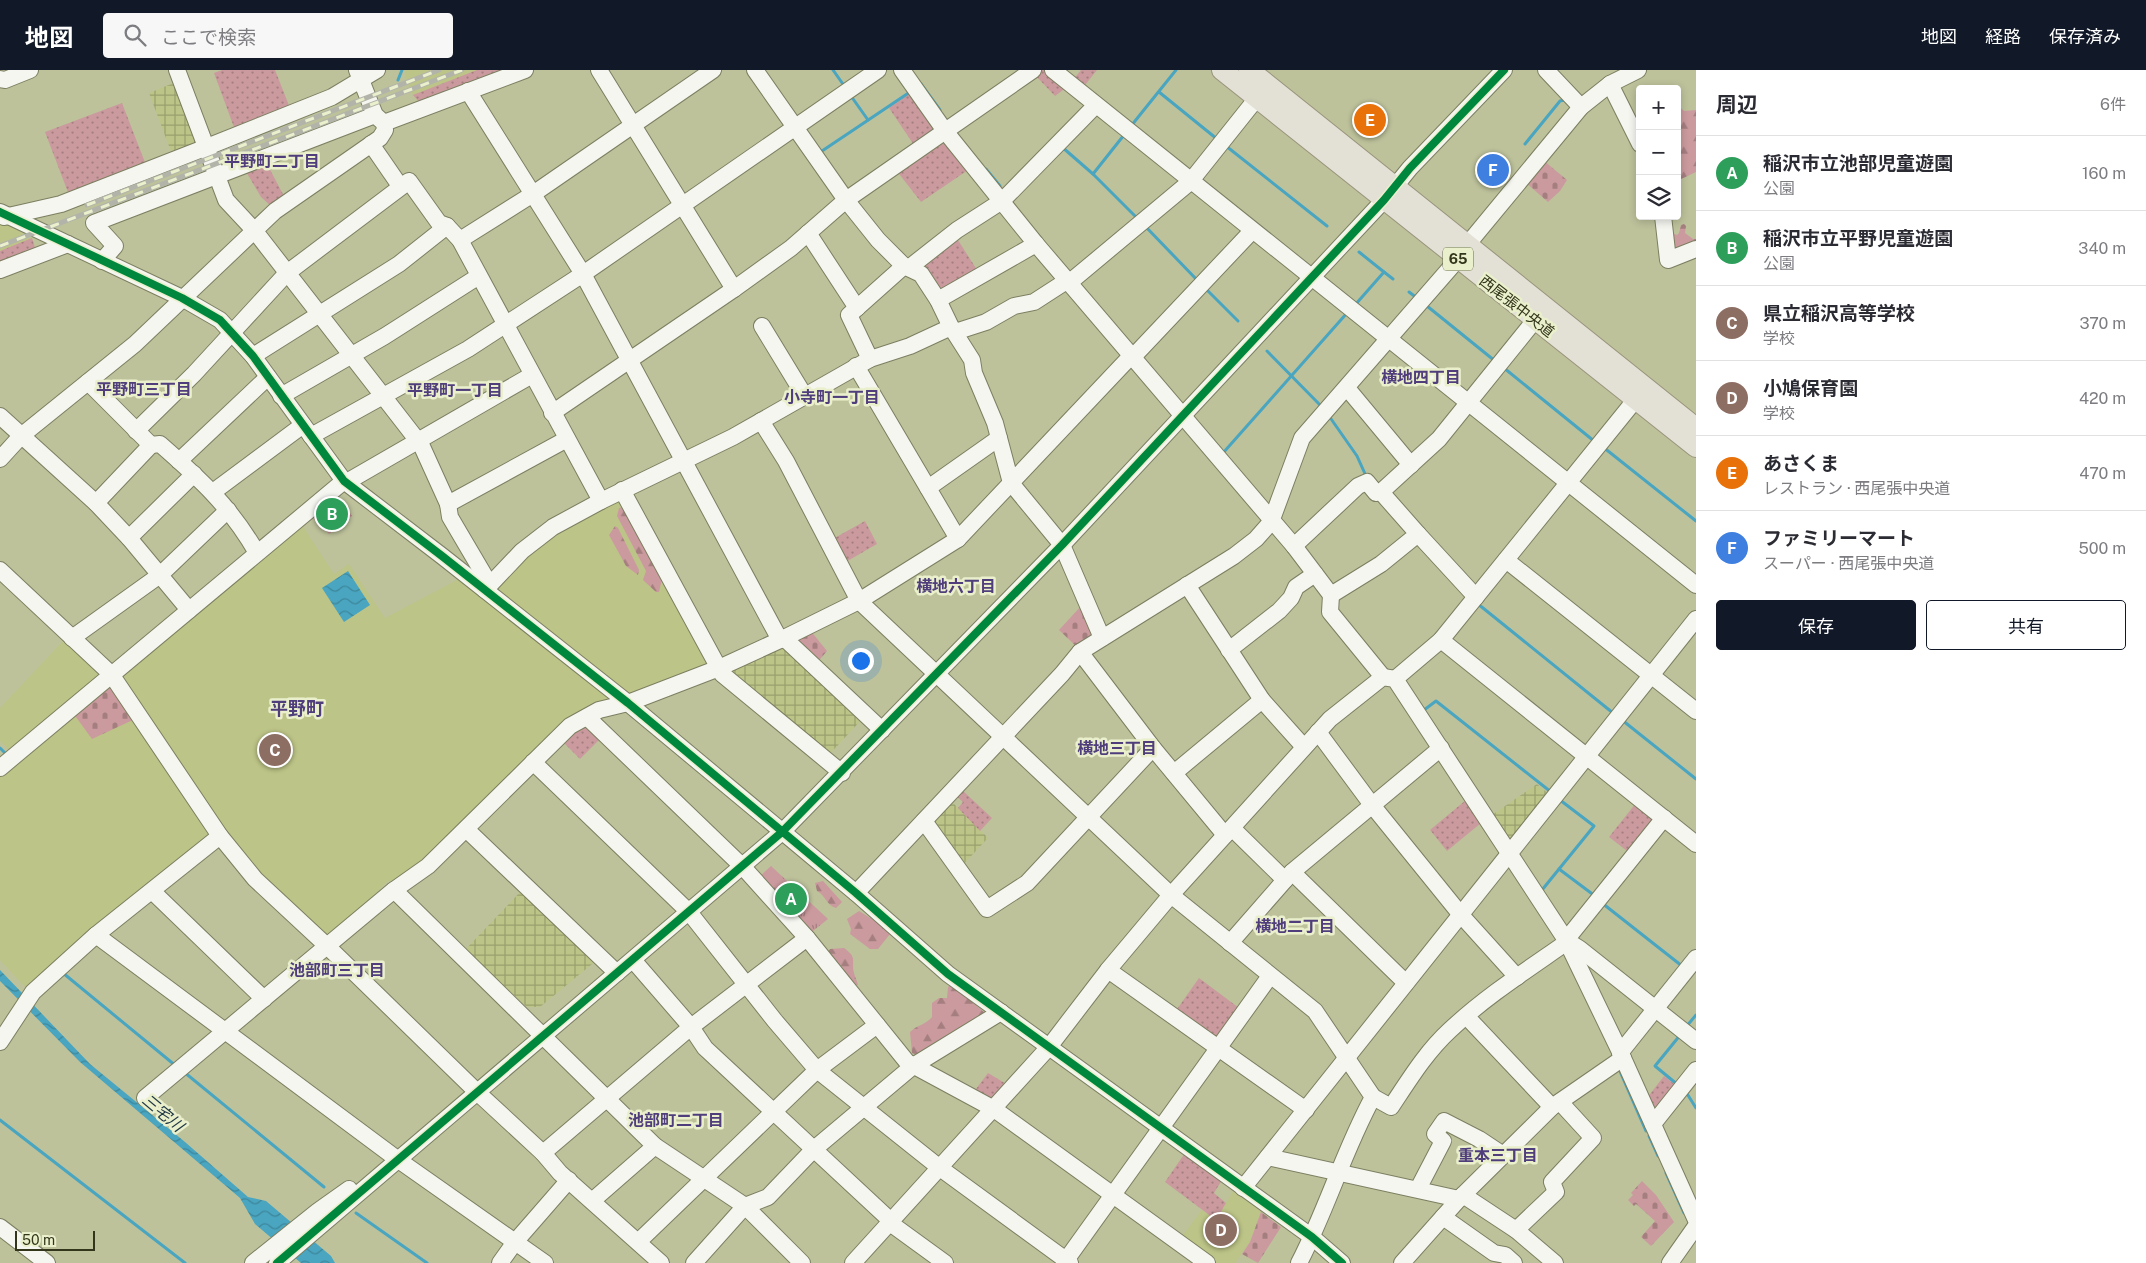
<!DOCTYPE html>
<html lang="ja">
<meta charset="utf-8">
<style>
body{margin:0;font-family:"Public Sans","Noto Sans JP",sans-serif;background:#f7f7f7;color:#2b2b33}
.controls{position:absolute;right:15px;top:15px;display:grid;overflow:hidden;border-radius:5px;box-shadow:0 2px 8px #0003}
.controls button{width:45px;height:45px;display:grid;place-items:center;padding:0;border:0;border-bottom:1px solid #e1e1e2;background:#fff;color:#2b2b33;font:25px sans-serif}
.scale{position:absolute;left:15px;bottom:12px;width:80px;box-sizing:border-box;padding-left:5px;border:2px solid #33361a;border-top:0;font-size:14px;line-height:18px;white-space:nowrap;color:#33361a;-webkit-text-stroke:4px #eaefcc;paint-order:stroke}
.you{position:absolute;left:860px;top:590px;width:18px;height:18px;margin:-12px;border:4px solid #fff;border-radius:50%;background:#1a73e8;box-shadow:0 0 0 8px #1a73e833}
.badge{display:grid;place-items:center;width:32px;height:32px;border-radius:50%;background:#111827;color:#fff;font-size:16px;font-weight:700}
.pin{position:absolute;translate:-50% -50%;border:2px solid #fff;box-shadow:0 1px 5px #0006}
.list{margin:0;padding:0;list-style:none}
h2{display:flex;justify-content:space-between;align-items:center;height:65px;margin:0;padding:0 20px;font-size:21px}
h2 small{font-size:16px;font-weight:400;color:#7c7c81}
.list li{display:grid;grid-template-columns:32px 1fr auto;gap:15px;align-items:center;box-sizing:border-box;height:75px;padding:0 20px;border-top:1px solid #e1e1e2}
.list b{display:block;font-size:19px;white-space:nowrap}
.list p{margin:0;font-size:16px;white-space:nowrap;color:#7c7c81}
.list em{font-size:16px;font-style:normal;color:#7c7c81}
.actions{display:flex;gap:10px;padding:15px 20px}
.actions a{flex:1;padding:11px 0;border:1px solid #111827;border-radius:5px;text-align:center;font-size:18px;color:#111827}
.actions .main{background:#111827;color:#fff}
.icon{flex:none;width:28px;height:28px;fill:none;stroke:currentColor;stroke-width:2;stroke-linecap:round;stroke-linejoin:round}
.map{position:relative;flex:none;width:1696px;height:1193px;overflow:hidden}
header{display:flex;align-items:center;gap:30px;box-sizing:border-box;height:70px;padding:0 25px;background:#111827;color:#fff}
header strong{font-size:24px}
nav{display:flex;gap:28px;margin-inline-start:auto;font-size:18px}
.search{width:350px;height:45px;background:#f7f7f7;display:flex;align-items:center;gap:12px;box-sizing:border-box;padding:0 18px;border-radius:5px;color:#7c7c81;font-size:19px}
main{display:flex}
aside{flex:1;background:#fff}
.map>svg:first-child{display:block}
.built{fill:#bdc487}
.industrial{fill:url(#industrial-grid)}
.grass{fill:url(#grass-dots)}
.forest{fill:url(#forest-firs)}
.cemetery{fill:url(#cemetery-stones)}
.park{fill:url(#park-tufts)}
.water{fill:url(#water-waves)}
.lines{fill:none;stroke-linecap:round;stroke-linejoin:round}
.stream{stroke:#49a5c0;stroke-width:3}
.minor-casing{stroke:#7c7f60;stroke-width:18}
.major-casing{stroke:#99947b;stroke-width:22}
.minor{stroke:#f5f6f0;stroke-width:16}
.major{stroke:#e3e0d6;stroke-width:20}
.rail-casing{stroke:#b2b4a9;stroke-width:5}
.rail{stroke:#eaefcc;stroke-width:3;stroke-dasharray:9;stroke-linecap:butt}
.cycleway-casing{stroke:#eaefcc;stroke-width:11}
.cycleway{stroke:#00873e;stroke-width:8}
.labels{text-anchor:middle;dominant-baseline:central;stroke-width:5;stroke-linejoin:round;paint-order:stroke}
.shield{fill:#eaefcc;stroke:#6a6e4f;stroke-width:1}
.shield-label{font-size:14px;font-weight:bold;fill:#33361a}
.street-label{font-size:15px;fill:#33361a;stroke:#eaefcc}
.neighbourhood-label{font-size:16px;font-weight:bold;fill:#4f3e7b;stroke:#eaefcc}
.water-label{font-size:16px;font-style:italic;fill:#1d3542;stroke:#eaefcc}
.quarter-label{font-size:18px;font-weight:bold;fill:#4f3e7b;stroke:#eaefcc}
</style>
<header>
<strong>地図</strong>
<div class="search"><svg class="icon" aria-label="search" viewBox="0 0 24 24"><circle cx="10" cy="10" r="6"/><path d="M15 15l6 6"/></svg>ここで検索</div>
<nav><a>地図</a><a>経路</a><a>保存済み</a></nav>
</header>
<main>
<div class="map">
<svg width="1696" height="1193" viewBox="0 0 1696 1193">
<defs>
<pattern id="industrial-grid" width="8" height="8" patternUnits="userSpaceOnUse" patternTransform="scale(1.25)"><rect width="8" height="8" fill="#bdc487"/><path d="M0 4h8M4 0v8" fill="none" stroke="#9aa06e"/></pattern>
<pattern id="grass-dots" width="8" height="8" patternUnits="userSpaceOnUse" patternTransform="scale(1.25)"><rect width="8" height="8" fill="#ca9a9e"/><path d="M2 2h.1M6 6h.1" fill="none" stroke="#a57e80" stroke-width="1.8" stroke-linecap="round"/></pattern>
<pattern id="forest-firs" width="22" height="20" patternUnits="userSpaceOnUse" patternTransform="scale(1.25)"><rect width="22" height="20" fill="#ca9a9e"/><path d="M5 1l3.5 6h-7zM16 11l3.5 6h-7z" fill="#a57e80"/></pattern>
<pattern id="cemetery-stones" width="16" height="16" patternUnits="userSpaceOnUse" patternTransform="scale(1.25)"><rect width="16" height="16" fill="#ca9a9e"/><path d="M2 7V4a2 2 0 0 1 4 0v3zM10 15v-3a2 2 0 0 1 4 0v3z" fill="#a57e80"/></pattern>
<pattern id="park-tufts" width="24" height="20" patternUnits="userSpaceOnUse" patternTransform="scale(1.25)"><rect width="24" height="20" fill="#ca9a9e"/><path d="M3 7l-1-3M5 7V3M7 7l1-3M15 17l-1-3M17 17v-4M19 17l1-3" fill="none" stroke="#a57e80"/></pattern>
<pattern id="water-waves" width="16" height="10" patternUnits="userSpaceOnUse" patternTransform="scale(1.25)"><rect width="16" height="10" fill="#49a5c0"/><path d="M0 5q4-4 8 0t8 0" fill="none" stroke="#3d879b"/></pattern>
</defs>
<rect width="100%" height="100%" fill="#bdc29b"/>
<g class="built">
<path d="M405,0H508L420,33L413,25L406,9Z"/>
<path d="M4,152L32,168L36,181L0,195V153Z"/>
<path d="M618,427L713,593L607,635L428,792L397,813L388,811L371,828L373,834L329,869L259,807L221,761L28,920L0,890V705L19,689L0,671V638L65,569L118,608L300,452L334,504L349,494L385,548L459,509L482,527L538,471Z"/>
<path d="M1235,1118L1262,1139L1250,1172L1235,1193H1214L1180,1169L1202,1140L1216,1150Z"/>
</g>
<g class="industrial">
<path d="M176,12L198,69L195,75L172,84L149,23Z"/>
<path d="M782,574L864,647L827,687L728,599Z"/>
<path d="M1537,714L1550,725L1509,771L1492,745Z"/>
<path d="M950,730L988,768L961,797L931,754Z"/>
<path d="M523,819L597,890L540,937H527L487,900L474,892L463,882Z"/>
</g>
<g class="grass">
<path d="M222,0H275L290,38L235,60L214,3Z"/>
<path d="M477,0H508L420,33L413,25Z"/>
<path d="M1040,0H1046L1067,17L1055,26L1034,4Z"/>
<path d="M1081,0H1097L1082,19L1072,11Z"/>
<path d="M911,23L934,58L932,67L916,78L889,38Z"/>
<path d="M122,33L146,95L69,125L45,62Z"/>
<path d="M936,73L946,74L968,100L921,132L896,100Z"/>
<path d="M266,92L285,128L272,137L261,127L245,100Z"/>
<path d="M956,167L979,203L940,225L916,196Z"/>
<path d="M32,168L36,181L0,195V181Z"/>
<path d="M865,451L877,474L844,493L831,470Z"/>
<path d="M582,652L602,667L580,689L560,669Z"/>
<path d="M961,719L992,748L980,761L958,738L963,732L955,725Z"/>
<path d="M1466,730L1481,753L1447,781L1430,760Z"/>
<path d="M1636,733L1655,749L1631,784L1609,767Z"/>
<path d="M1199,908L1243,941L1221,972L1175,942Z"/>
<path d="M988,1003L1008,1015L993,1031L973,1023Z"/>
<path d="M1664,1006L1678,1017L1657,1043L1647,1028Z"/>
<path d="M1185,1083L1222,1110L1214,1123L1226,1133L1216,1150L1165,1112Z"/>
</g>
<g class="forest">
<path d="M1677,34L1684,41L1696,40V102L1677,111Z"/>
<path d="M1684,154L1686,156L1685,163L1693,169H1696V175L1675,187L1672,163L1677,165L1679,163L1681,155Z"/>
<path d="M622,437L662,509L659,522H656L643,510L646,501L617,446L619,438Z"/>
<path d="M615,456L618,458L639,500L638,505L626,496L609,465Z"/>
<path d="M823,811L842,832L836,838C827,836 825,825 817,821L815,813Z"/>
<path d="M859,841L880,854L890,864L878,879H870L850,864L851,859L847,849Z"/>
<path d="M844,878C858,888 851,890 854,903C855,907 857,911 858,915H853L842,897L828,882L830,879Z"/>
<path d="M951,914L985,943L920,987L912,983L910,962C917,955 925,955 932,947V933L939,928H947L948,917Z"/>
</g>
<g class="cemetery">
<path d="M1543,90L1567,110L1560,121L1548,132L1525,112Z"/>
<path d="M1082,535L1098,566L1078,578L1059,560Z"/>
<path d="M810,560L827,581L816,594L793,568Z"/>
<path d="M108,612L135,649L92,669L73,643Z"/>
<path d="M1642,1111L1656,1125L1674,1152L1651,1176L1641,1167L1655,1151L1636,1134L1634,1136L1628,1130L1633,1125L1631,1123Z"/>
<path d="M1261,1142L1281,1157L1258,1193L1242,1184L1250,1172Z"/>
</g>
<g class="park">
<path d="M336,423L352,446L329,464L312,447Z"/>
<path d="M771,796L828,849L808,865L758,808Z"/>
</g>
<g class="water">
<path d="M348,501L370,535L344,552L322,518Z"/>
<path d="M0,900L90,994L185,1072L248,1127L266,1131L331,1186L335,1193H301L255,1154L240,1128L80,992L0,911Z"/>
</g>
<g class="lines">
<g class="stream">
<path d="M833,0L845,17"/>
<path d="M398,10L402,0"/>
<path d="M921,14L940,40"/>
<path d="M1159,22L1217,69"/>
<path d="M851,26L868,50"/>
<path d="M1131,56L1176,0"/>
<path d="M1124,65L1093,104L1137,148"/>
<path d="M1525,74L1560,31L1564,30"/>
<path d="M1226,76L1327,156"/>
<path d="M1062,77L1093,104"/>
<path d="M819,83L910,22"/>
<path d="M986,99L1000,116"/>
<path d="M1145,156L1198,211"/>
<path d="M1384,202L1393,209"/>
<path d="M1205,218L1238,251"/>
<path d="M1409,222L1417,228"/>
<path d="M1355,235L1384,202L1359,182"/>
<path d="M1427,236L1495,291"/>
<path d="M1267,281L1322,337"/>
<path d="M1504,298L1594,371"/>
<path d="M1329,346L1357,386L1366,406"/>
<path d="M1603,377L1696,451"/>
<path d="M1223,383L1347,243"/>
<path d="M1478,534L1613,643"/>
<path d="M1422,638L1424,640L1436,631L1551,722"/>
<path d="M1622,650L1696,709"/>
<path d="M0,678L7,685"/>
<path d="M1559,799L1595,826"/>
<path d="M1542,820L1594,756L1560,730"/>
<path d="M1602,833L1682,896"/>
<path d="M63,903L176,996"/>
<path d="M1686,957L1696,945"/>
<path d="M1619,999L1646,1061"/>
<path d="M184,1002L324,1117"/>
<path d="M1678,1015L1655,996L1681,964"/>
<path d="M1686,1022L1696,1038"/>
<path d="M0,1050L185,1193"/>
<path d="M1649,1066L1658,1086"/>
<path d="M1666,1103L1684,1143"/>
<path d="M356,1143L427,1193"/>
</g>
<defs>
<g id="minor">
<path d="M177,0L226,130L254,160L418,371"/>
<path d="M599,0L734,219"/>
<path d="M755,0L846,130L878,170L904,196L921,204L938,230L951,257L972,290L974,303L995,353L1011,413L1062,475L1102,568"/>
<path d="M902,0L945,61L1036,174L1294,476L1331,525L1330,542L1383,607"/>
<path d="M1053,0L1696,515"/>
<path d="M1546,0L1581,37"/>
<path d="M0,9L5,10L30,0"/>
<path d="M1610,14L1640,74"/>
<path d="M468,21L583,204L780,570"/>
<path d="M384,53L525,0"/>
<path d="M371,74L400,116"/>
<path d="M0,142L182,228L220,250L253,286L344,411L442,486L628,633L856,823L948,904L1312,1167L1342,1193"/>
<path d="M1663,146L1668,190L1696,179"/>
<path d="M4,147L61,134L207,77L332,27L377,0"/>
<path d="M808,163L857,238"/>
<path d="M460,170L533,124L713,0"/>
<path d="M1467,175L1581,37L1610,14L1638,0"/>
<path d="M102,191L115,176L94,153L375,45"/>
<path d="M910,197L957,160L1002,131L1096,35"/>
<path d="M0,200L68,174"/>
<path d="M1070,212L1190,112L1257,28"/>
<path d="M938,230L1036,174"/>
<path d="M762,256L804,325"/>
<path d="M955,262L986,252L1014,236L1034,232L1068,210"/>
<path d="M253,286L399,194L447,156"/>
<path d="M1132,288L1252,161"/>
<path d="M870,289L849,245L904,196"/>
<path d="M856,296L958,469"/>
<path d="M88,312L151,375L96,433"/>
<path d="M1347,318L1411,395"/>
<path d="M281,326L385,266L479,206"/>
<path d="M552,343L734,219L791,178L846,130L1033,0"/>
<path d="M0,346L96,433L129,468L189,540"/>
<path d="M761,351L786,391L859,531L1171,825L1315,941L1373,1027C1344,1080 1327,1139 1299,1193"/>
<path d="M136,361L194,304L287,203L409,111L439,153L447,156L460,170L601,431"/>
<path d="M311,366L468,279L583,204L878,0"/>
<path d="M419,370L448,434L450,447L490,515"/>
<path d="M151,375L160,374C200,409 230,436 257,483"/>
<path d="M0,389L21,366L135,274L275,141L380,68L385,60L384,53L375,45L357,0"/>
<path d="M179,391L268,307"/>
<path d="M345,413L532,305"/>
<path d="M928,418L999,368"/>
<path d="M622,420L722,604L842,703"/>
<path d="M213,422L303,355"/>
<path d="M448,434L567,369"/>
<path d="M1418,464L1476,527"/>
<path d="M129,468L194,404"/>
<path d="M1294,476L1358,416L1367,412L1376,423L1381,422"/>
<path d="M1506,490L1696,641"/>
<path d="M0,500L111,604L220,766L255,809L327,876L477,1022L543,1083L560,1103L661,1193"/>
<path d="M160,505L228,440"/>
<path d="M1187,515L1262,630L1304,677"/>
<path d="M485,520L522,481L553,457L601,431L733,367L870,289L910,276L951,257"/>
<path d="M1331,525L1381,494L1418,464L1381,422L1439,369L1535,250"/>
<path d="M72,568L160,505"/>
<path d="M784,568L882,660"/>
<path d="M1441,570L1696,774"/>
<path d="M1229,580L1279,541L1291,528L1296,517L1315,504"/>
<path d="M1080,582L1153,678L1225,765"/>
<path d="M1395,609L1441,570L1636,329"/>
<path d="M587,647L743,797L807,868L907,992L994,1039L1207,1193"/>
<path d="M1318,662L1372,735L1461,845L1517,907"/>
<path d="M533,692L689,842L775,951L817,1000L940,1098L1070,1193"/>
<path d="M0,698L344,411"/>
<path d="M1174,703L1262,630"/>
<path d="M1664,748L1566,870L1580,879L1696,971"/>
<path d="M924,751L987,839L1027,813L1153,678"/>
<path d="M1232,758L1285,810"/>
<path d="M466,759L617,903"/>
<path d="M1292,802L1406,913"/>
<path d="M394,820L655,1076L745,1136L802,1193"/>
<path d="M152,821L264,929"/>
<path d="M856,823L1062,604L1080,582L1234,486L1256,469L1271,452L1302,368L1458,189"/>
<path d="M96,865L397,1089L545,1193"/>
<path d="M1230,873L1292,802L1441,678"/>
<path d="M633,890L691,957L705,978L891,1151"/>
<path d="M1108,900L1306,1040"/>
<path d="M1467,947L1552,1037"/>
<path d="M0,972L33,922L96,865L220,766"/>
<path d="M1620,983L1696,888"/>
<path d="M1373,1027L1391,1037C1409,1010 1426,982 1450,960C1485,927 1527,900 1567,872"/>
<path d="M145,1028L394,820L428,796L570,656L599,640L628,633L719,598L780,570L859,531L958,469L1131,286"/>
<path d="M1653,1054L1696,1000"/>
<path d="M543,1083L691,957L807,868"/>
<path d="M1268,1087L1459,1129"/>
<path d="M1243,1118L1696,549"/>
<path d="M1418,1119L1443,1071L1435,1064L1444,1051L1479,1069L1503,1085"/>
<path d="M1463,1125L1516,1160L1555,1193"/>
<path d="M592,1131L655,1076"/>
<path d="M1443,1147L1494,1183L1505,1185L1514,1193"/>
<path d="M890,1153L945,1193"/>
<path d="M0,1157L47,1193"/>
<path d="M1516,1160L1556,1122L1552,1112L1593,1068L1560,1032"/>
<path d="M638,1172L817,1000L877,955"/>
<path d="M253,1193L318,1141L349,1119"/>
<path d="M277,1193L782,762L1062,475L1384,130L1410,98L1504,0"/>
<path d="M500,1193L515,1172L569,1110"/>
<path d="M694,1193L745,1136L768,1127L813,1080L913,996L1001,942"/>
<path d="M853,1193L1049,977L1108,900L1171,825L1330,649L1383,607L1395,609L1566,870L1623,988L1696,1150"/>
<path d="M1064,1193L1270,906"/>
<path d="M1402,1193L1459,1129L1552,1037L1623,988"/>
<path d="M1670,1193L1696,1156"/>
</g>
<g id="major">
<path d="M1222,0L1696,377"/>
<path d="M1249,0L1696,358"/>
</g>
</defs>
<use href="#minor" class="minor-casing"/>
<use href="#major" class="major-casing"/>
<use href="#minor" class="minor"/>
<use href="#major" class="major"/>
<defs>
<g id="rail">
<path d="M87,135L439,0"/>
<path d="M0,176L462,0"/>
</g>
</defs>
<use href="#rail" class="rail-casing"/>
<use href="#rail" class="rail"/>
<defs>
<g id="cycleway">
<path d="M0,142L182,228L220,250L253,286L344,411L442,486L628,633L856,823L948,904L1312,1167L1342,1193"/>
<path d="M277,1193L782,762L1062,475L1384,130L1410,98L1504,0"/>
</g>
</defs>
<use href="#cycleway" class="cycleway-casing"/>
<use href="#cycleway" class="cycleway"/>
</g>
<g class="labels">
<rect class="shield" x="1443" y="177.5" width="30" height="23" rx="4"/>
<g class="shield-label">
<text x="1458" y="189">65</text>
</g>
<g class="street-label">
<text transform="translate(1517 236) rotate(38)">西尾張中央道</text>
</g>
<g class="neighbourhood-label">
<text x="272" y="91">平野町二丁目</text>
<text x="1421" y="307">横地四丁目</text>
<text x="144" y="319">平野町三丁目</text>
<text x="455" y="320">平野町一丁目</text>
<text x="832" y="327">小寺町一丁目</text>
<text x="956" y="516">横地六丁目</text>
<text x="1117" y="678">横地三丁目</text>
<text x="1295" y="856">横地二丁目</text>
<text x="337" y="900">池部町三丁目</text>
<text x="676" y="1050">池部町二丁目</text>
<text x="1498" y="1085">重本三丁目</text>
</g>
<g class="water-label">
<text transform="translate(163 1043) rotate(40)">三宅川</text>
</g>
<g class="quarter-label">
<text x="297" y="638">平野町</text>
</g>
</g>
</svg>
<div class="controls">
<button>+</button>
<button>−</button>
<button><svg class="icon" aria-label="layers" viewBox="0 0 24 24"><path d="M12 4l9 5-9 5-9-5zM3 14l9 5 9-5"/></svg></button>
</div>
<div class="scale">50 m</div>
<div class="you"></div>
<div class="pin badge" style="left:791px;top:829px;background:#2e9e5b">A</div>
<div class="pin badge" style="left:332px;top:444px;background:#2e9e5b">B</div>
<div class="pin badge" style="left:275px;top:680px;background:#8d6e63">C</div>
<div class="pin badge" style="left:1221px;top:1160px;background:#8d6e63">D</div>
<div class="pin badge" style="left:1370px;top:50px;background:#e8710a">E</div>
<div class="pin badge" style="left:1493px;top:100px;background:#3f7fe0">F</div>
</div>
<aside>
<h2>周辺<small>6件</small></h2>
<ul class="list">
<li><span class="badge" style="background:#2e9e5b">A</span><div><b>稲沢市立池部児童遊園</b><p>公園</p></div><em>160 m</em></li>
<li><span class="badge" style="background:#2e9e5b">B</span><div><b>稲沢市立平野児童遊園</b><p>公園</p></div><em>340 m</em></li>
<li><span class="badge" style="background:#8d6e63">C</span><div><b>県立稲沢高等学校</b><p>学校</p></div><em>370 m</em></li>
<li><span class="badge" style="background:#8d6e63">D</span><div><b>小鳩保育園</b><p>学校</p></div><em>420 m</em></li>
<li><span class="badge" style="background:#e8710a">E</span><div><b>あさくま</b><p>レストラン · 西尾張中央道</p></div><em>470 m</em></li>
<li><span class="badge" style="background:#3f7fe0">F</span><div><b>ファミリーマート</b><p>スーパー · 西尾張中央道</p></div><em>500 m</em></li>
</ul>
<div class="actions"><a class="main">保存</a><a>共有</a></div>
</aside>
</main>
